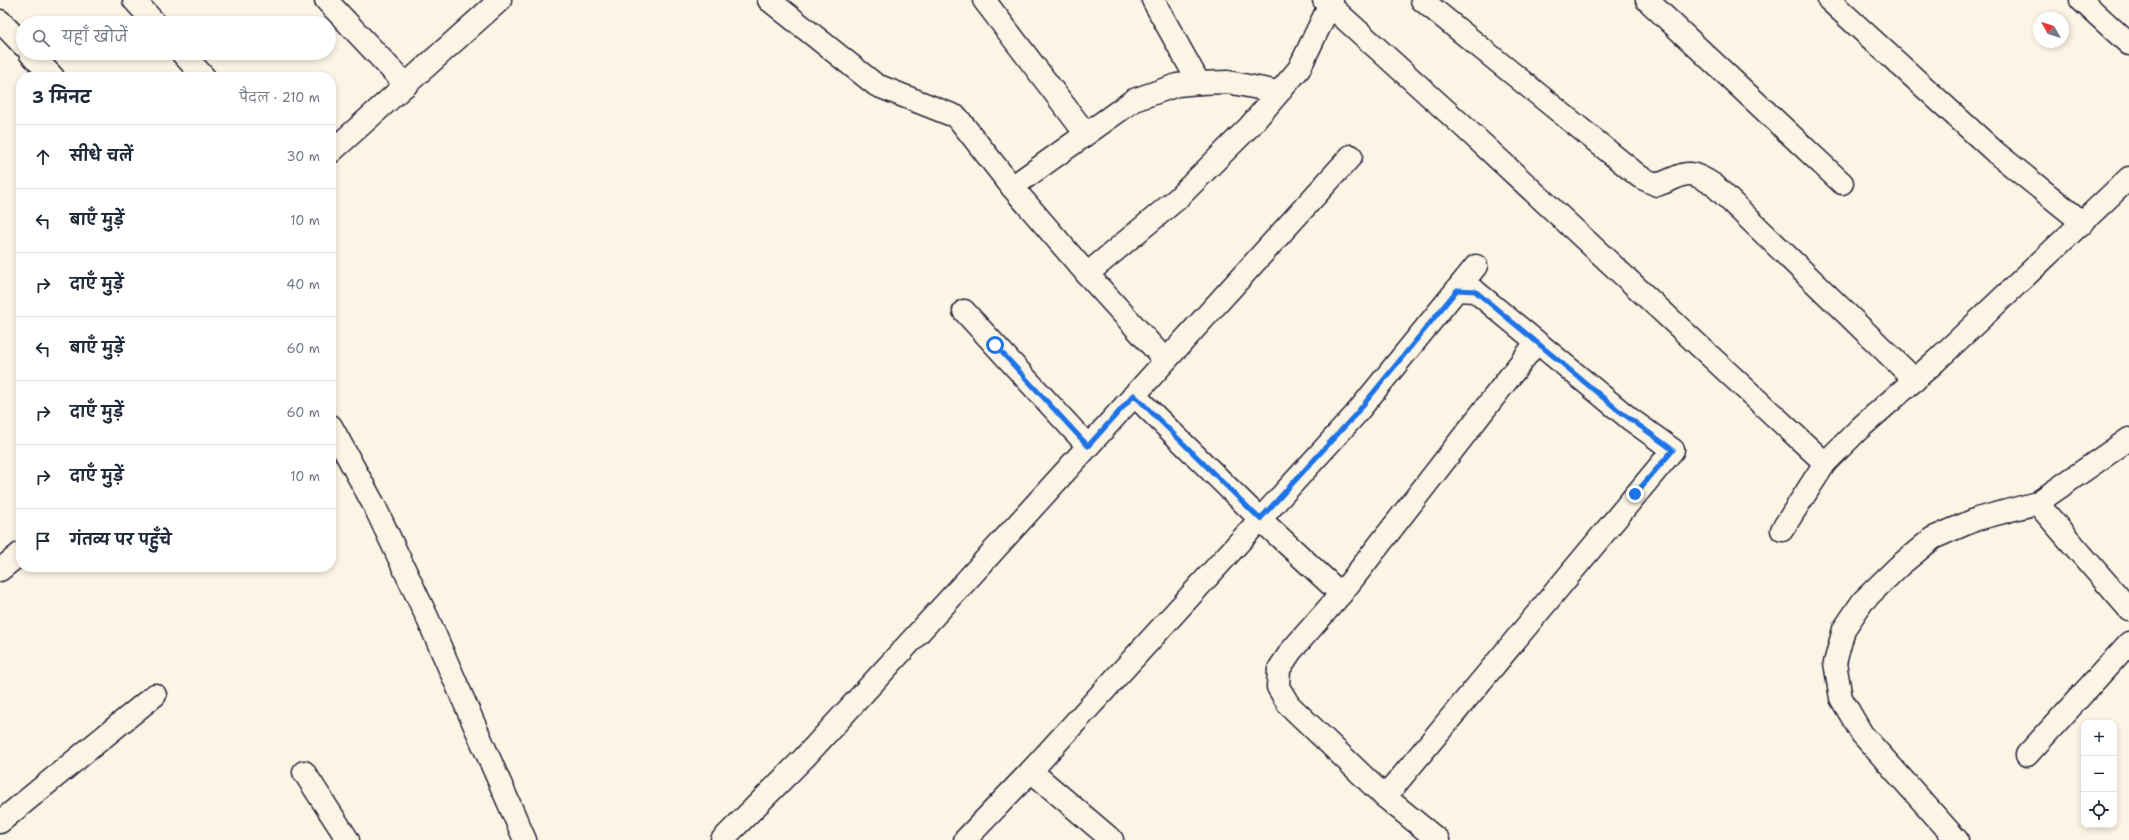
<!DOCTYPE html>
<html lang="hi">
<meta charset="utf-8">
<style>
body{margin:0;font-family:"Shantell Sans","Playpen Sans Deva",sans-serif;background:#f2f2f3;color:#1f2937}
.controls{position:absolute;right:12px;bottom:12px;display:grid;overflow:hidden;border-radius:8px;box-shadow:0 2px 6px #0003}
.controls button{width:36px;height:36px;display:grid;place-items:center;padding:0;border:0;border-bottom:1px solid #e0e1e3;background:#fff;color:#1f2937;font:20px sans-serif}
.compass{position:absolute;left:2033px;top:12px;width:36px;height:36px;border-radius:50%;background:#fff;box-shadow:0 2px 6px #0003;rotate:309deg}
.stop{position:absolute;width:12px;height:12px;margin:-9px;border:3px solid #1a73e8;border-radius:50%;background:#fff}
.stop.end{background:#1a73e8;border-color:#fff;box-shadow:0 1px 4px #0008}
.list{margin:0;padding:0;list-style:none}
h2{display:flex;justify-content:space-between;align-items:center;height:52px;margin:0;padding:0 16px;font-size:17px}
h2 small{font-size:13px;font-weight:400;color:#747a83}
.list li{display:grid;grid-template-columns:26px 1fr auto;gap:12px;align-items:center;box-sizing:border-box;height:64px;padding:0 16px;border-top:1px solid #e0e1e3}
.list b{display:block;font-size:15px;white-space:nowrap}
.list em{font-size:13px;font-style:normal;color:#747a83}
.icon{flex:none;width:22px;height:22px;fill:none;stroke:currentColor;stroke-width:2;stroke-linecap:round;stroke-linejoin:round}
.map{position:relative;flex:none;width:2129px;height:840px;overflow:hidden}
.search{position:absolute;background:#fff;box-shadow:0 2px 6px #0003;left:16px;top:16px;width:320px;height:44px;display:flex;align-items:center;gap:10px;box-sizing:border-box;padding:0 14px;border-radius:22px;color:#747a83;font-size:15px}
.panel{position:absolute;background:#fff;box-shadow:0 2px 6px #0003;left:16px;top:72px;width:320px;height:500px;border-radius:16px}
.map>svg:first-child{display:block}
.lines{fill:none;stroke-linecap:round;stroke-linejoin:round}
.minor-casing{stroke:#22223b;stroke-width:25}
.minor{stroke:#fcf5e5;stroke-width:22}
.route{stroke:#1a73e8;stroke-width:5}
</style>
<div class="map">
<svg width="2129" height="840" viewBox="0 0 2129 840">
<rect width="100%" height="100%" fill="#fcf5e5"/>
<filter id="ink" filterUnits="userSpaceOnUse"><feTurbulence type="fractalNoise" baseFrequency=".025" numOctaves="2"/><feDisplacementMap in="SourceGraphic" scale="8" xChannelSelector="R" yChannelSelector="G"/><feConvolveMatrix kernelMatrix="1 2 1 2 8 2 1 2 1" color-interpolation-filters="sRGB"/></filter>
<g filter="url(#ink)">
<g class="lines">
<defs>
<g id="minor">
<path d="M134,0L155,23"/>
<path d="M326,0L406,85"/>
<path d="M769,0L876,85L957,117L1012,187L1087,274L1177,199L1250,126L1299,69L1332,0"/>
<path d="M984,0L1086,134"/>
<path d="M1153,0L1199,83"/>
<path d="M1324,0L1463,126L1825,463"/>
<path d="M1422,0L1640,177L1657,185C1687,175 1684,166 1714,185L1915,380"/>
<path d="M1647,0L1842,183"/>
<path d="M1829,0L1995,152L2083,223"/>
<path d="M2081,0L2129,44"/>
<path d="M0,21L23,45"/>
<path d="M30,53L53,77"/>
<path d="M182,53L204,77"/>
<path d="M331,152L500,0"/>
<path d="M1012,187L1134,100L1177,85L1199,83L1228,82L1278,92"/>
<path d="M1087,274L1165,360"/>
<path d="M964,311L1088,446"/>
<path d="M1134,395L1260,519L1341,594"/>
<path d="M331,426L374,505L427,617L525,840"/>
<path d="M2037,503L2129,609"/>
<path d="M1782,530L1825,463L1860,428L1936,361L2129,178"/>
<path d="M0,570L21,553"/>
<path d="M2027,755L2129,643"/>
<path d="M1031,771L1112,840"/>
<path d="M304,772L348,840"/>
<path d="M1385,797L1673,450L1630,419L1475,291L1457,290"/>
<path d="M0,822L155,695"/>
<path d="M722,840L804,758L977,569L1351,156"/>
<path d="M965,840L1031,771L1355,415L1476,266"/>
<path d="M1438,840L1385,797L1289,705L1278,687L1279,669L1291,651L1341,594L1536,343"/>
<path d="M1957,840L1862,734L1841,698L1835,663L1844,629L1863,601L1899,566L1933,538L1977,519L2037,503L2129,439"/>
</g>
</defs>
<use href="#minor" class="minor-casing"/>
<use href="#minor" class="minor"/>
</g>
</g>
<g class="lines" filter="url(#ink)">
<path class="route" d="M995,345L1088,446L1134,395L1260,519L1355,415L1457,290L1475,291L1618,410L1673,450L1635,494"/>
</g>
</svg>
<div class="controls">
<button>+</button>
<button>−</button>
<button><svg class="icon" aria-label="locate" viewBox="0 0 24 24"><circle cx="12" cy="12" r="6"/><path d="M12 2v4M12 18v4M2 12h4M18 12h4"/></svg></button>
</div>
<svg class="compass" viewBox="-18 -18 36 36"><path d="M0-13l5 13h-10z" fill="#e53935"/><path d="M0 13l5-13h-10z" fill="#747a83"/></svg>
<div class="stop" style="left:995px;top:345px"></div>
<div class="stop end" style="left:1635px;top:494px"></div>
<div class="search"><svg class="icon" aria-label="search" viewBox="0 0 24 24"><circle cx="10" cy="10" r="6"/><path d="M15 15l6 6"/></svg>यहाँ खोजें</div>
<section class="panel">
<h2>3 मिनट<small>पैदल · 210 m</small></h2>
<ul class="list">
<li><svg class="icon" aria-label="ahead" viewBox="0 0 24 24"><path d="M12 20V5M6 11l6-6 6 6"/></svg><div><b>सीधे चलें</b></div><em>30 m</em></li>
<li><svg class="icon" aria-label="left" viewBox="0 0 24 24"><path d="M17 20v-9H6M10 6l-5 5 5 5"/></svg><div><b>बाएँ मुड़ें</b></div><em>10 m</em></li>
<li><svg class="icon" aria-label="right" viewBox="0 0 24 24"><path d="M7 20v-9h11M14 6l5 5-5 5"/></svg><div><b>दाएँ मुड़ें</b></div><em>40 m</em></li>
<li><svg class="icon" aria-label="left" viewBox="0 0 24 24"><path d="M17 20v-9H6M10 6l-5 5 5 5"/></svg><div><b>बाएँ मुड़ें</b></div><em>60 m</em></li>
<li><svg class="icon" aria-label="right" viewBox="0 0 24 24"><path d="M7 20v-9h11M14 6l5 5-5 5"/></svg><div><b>दाएँ मुड़ें</b></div><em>60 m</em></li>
<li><svg class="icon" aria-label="right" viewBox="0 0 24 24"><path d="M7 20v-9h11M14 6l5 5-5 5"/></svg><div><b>दाएँ मुड़ें</b></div><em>10 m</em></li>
<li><svg class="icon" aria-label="arrive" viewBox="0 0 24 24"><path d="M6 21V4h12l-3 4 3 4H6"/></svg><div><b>गंतव्य पर पहुँचे</b></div></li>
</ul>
</section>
</div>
